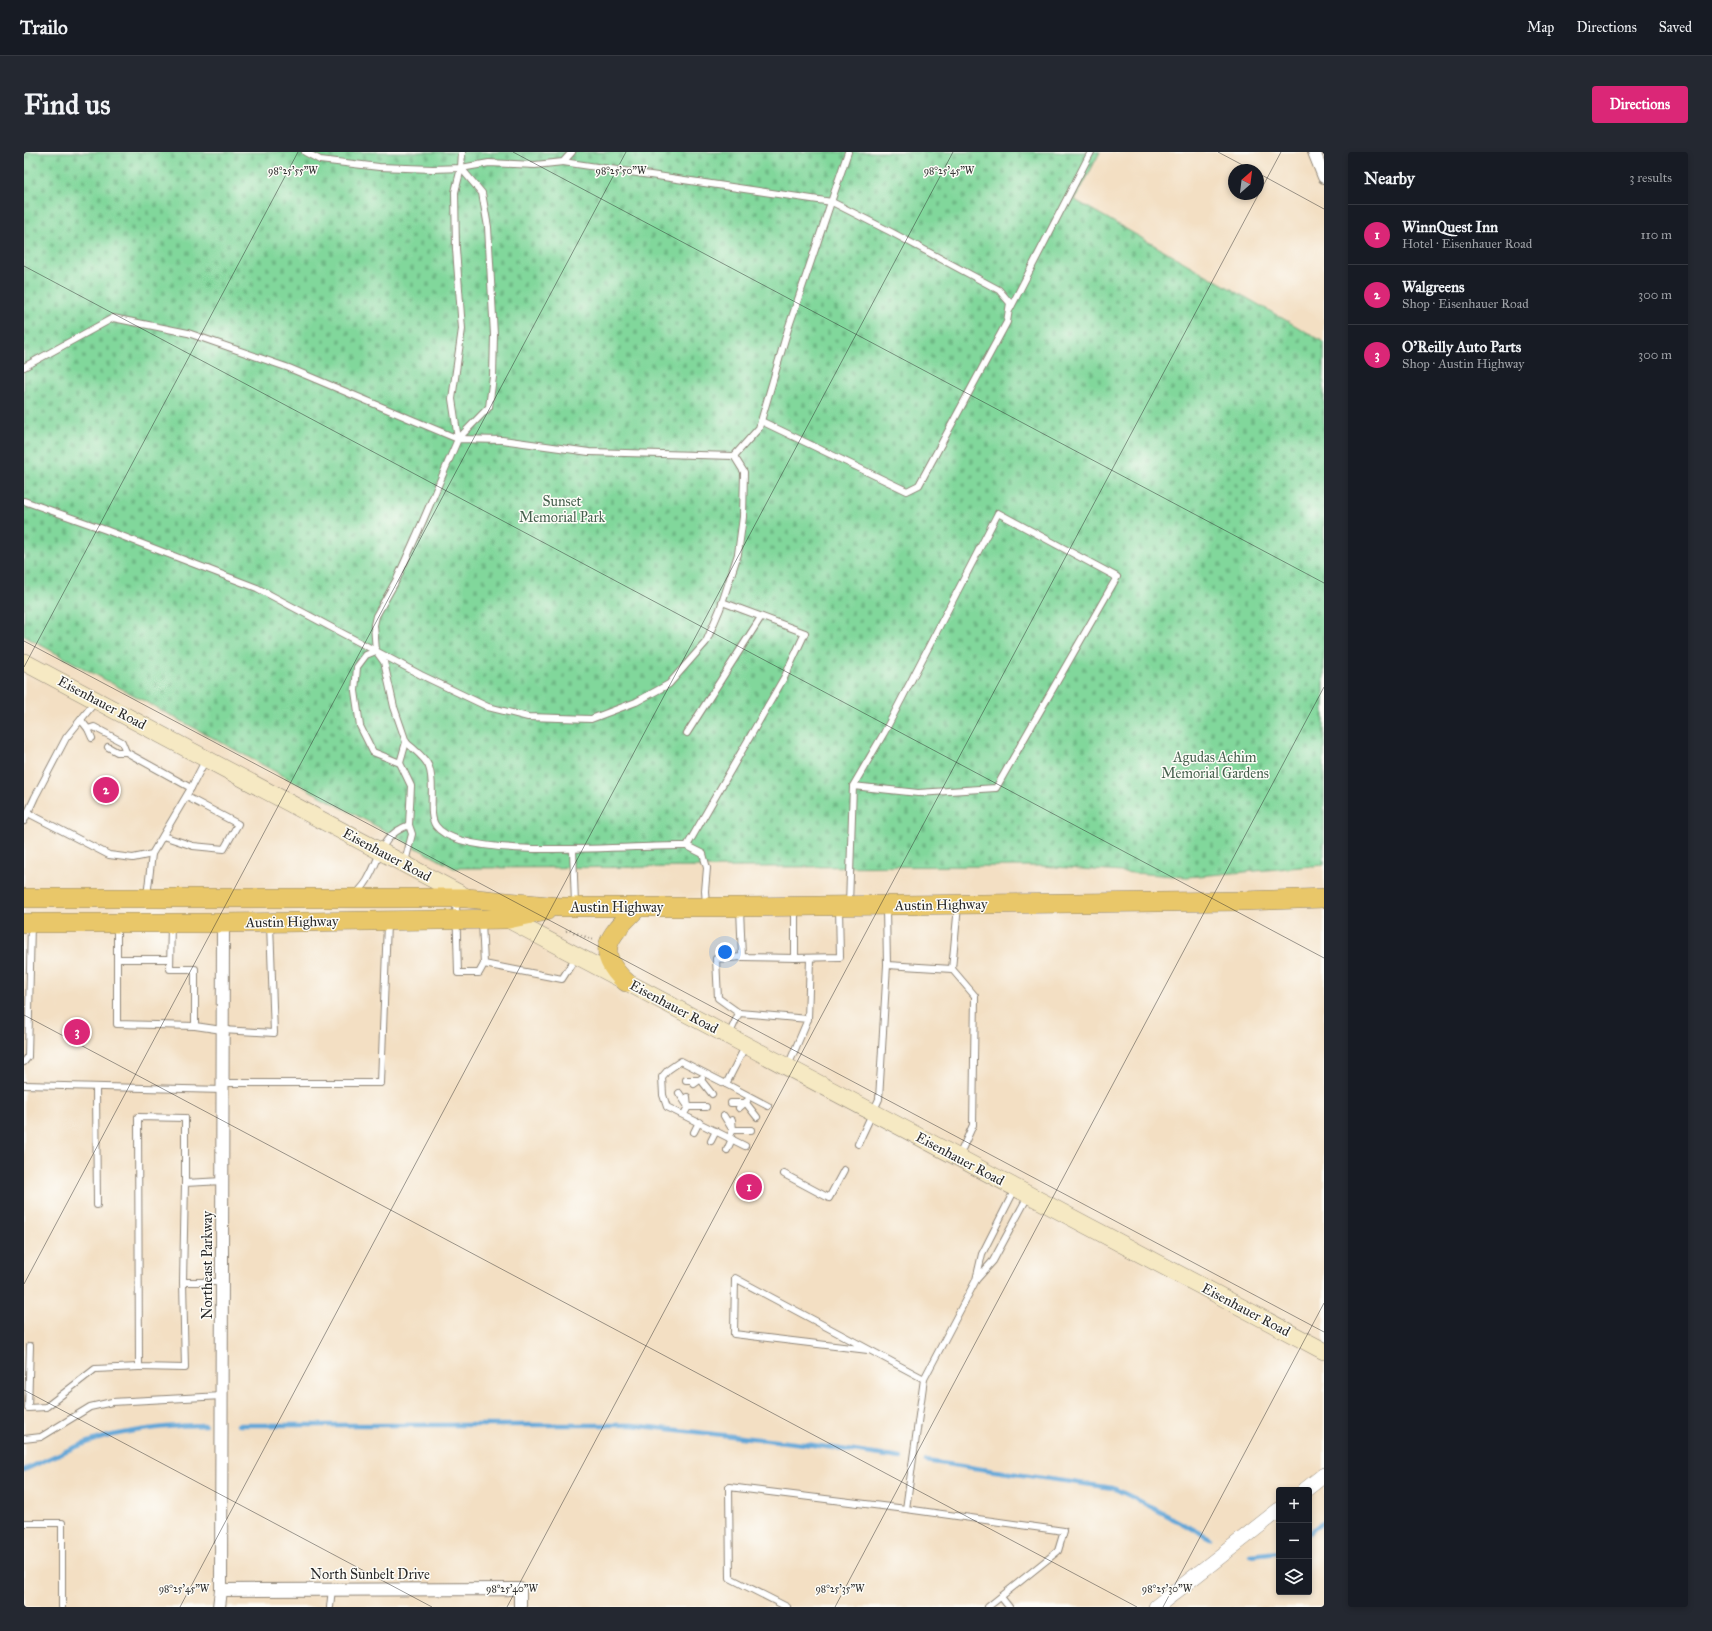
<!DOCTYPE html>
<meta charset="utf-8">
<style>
body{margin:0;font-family:"IM FELL Great Primer",serif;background:#242831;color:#f1f3f6}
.controls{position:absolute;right:12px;bottom:12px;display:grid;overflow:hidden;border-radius:4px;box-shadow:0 2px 6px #0003}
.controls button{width:36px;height:36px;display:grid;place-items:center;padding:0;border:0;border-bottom:1px solid #363941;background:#171b24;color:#f1f3f6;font:20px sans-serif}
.compass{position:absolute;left:1204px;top:12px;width:36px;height:36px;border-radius:50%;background:#171b24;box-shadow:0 2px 6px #0003;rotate:28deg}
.you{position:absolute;left:701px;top:800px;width:14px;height:14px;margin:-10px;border:3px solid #fff;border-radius:50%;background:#1a73e8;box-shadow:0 0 0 6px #1a73e833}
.badge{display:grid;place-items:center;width:26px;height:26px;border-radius:50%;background:#db2777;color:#fff;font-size:13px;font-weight:700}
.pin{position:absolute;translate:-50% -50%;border:2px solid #fff;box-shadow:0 1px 4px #0006}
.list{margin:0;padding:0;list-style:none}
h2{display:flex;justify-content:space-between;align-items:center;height:52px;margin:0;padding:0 16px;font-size:17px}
h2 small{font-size:13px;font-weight:400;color:#9ea1a6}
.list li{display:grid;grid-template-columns:26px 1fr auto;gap:12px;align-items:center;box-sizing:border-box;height:60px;padding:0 16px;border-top:1px solid #363941}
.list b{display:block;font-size:15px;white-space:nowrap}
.list p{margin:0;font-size:13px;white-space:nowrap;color:#9ea1a6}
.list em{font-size:13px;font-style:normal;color:#9ea1a6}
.icon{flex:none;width:22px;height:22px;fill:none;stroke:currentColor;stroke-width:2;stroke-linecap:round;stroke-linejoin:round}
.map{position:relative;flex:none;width:1300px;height:1455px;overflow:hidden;border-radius:4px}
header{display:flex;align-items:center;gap:24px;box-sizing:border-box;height:56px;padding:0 20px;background:#171b24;border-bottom:1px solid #363941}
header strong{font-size:19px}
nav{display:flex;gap:22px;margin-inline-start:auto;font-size:14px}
.intro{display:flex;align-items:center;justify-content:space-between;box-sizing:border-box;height:96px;padding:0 24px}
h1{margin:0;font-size:28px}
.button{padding:10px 18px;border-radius:4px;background:#db2777;color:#fff;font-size:14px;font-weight:700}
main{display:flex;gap:24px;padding:0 24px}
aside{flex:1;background:#171b24;border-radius:4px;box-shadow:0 2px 6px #0003}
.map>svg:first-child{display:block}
.cemetery{fill:url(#cemetery-stones);stroke:#568163}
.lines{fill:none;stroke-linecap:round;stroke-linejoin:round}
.stream{stroke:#62a6d7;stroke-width:4.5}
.service-casing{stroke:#8f8577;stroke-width:8}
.minor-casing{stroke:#8f8577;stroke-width:14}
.tertiary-casing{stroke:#8f8577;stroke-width:16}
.secondary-casing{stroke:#8f8577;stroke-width:18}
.primary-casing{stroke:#8f8577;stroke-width:20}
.path{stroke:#8f8577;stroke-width:2.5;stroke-dasharray:1 3;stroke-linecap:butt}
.service{stroke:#fff;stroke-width:6}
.minor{stroke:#fff;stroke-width:12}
.tertiary{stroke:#fff;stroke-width:15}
.secondary{stroke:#f6e9c3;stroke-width:17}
.primary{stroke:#e9c769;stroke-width:19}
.ticks{fill:none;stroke:#2b2b2b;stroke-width:1;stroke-opacity:0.45}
.labels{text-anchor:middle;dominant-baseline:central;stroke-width:3;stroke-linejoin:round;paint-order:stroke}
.park-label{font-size:14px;fill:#455f4d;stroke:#fdfcf7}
.street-label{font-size:14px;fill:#2b2b2b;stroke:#fdfcf7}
.ticks-label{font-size:10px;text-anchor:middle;fill:#2b2b2b;stroke:#fdfcf7;stroke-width:3;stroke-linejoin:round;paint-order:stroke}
</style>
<header>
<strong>Trailo</strong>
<nav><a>Map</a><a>Directions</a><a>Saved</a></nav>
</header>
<div class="intro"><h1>Find us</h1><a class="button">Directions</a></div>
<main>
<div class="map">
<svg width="1300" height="1455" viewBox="0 0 1300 1455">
<defs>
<pattern id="cemetery-stones" width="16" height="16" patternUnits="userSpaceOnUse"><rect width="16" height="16" fill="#81d79b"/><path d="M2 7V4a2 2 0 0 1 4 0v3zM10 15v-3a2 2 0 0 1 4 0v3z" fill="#70b986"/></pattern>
</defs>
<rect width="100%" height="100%" fill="#fdfcf7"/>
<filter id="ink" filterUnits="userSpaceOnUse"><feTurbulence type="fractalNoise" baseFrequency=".025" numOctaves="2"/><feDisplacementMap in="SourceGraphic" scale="8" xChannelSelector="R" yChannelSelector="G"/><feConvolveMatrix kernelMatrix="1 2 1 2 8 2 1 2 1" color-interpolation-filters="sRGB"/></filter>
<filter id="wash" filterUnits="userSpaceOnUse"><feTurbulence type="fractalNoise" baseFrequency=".012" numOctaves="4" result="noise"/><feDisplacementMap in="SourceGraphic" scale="16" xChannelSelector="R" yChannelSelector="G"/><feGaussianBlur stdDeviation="0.9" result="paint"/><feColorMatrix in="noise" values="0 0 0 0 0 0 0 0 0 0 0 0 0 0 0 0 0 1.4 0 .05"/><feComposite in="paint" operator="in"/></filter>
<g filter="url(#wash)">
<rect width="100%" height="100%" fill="#f3dfc3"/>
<path class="cemetery" d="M0,0H1076L1051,48L1300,190V713L1163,725L1018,714L430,716L0,484Z"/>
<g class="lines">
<g class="stream">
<path d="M214,1273H608L789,1293L877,1306"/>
<path d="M902,1309L1089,1336L1110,1346L1186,1386"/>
<path d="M0,1318C29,1305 58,1290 89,1283C118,1277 150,1273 181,1273"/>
<path d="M1285,1381L1300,1369"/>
<path d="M1226,1403L1255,1400"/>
</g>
</g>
</g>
<g filter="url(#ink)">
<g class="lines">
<defs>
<g id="service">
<path d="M281,0L296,8L355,15L409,17L437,16L465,11L511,13L539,10L548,0"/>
<path d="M539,10L808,50L865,79L975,138L986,151L983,170L895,333L883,339L737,269"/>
<path d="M986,157L1067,0"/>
<path d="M0,215L89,166L164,181L265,216L434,287"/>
<path d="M434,287L465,255L469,225L470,183L464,75L458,41L437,16"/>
<path d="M434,287L428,247L438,177L432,97L431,40L437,16L438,0"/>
<path d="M710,304L735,276L764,177L824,0"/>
<path d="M0,349L82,378L233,436L397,523L464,555L504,565L567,567L612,550L645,532L682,490L696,457L714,402L719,365L720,320L710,304L565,300L478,288L434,287L398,371L373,427L352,464L350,473L352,499L360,510L370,555L382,590L376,611L387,634L385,673L388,682L381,710"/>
<path d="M352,499L342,503L333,515L331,539L336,574L349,600L376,611"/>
<path d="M57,568L64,577L70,575L98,590L102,600L167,636"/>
<path d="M64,577L68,586"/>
<path d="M663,581L737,465"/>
<path d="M382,590C389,597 402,606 405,615C412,632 403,663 412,674C438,711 617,692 663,694L761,524L781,481L698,450"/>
<path d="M84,595L93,600H102"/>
<path d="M4,661L85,703L109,706L128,702L167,636L182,607"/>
<path d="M0,669L11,645L42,586L71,550"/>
<path d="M139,684L169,694L200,697L214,672L163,645"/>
<path d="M663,694L679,702L683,716L681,739L682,752"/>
<path d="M549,698L551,752"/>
<path d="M332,742C337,737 342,732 345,725C358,702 356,684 385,673"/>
<path d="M123,744L128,702"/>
<path d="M432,748L434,821H455L460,812"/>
<path d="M825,752L829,634L894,641L972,636L1093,425L974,361L860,581L829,634"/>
<path d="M862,756L863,813L928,817L934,754"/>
<path d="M716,757L718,805L771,806V757"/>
<path d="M458,769L460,812L538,827L552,805"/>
<path d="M93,772V872L171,874L198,878L250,881L246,772"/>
<path d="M147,772L146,817H171V874"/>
<path d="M771,806L816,805L815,755"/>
<path d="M93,807H146"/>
<path d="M928,817L951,844L949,973L935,1004"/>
<path d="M715,861L784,867L764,914"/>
<path d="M784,867L786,807"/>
<path d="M705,883L715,861L694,846L692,807L718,805"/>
<path d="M0,910L4,905L7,772"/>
<path d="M662,928H675"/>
<path d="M677,928L688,942"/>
<path d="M199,931H357L363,771"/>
<path d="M670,932L678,926"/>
<path d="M702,932L744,954"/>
<path d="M0,933L199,938"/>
<path d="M72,935L73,1053"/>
<path d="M655,941L663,953"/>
<path d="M707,951H722"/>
<path d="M722,951L733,965"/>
<path d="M664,955H682"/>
<path d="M715,956L723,949"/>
<path d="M660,962L664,955L663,945"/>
<path d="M700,964L708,977"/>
<path d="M709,978H727"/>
<path d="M670,980L675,970"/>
<path d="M705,986L709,978L708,968"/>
<path d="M687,989L692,979"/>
<path d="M834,992L855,947L863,813"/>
<path d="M721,994L643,955L639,943L638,925L644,918L657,909L702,932L721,895"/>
<path d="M703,998L708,987"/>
<path d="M760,1022L805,1046L820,1018"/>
<path d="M991,1037L958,1102L952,1128L969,1109L1004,1044"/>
<path d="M159,1130L161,1216L115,1215L114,965L161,966V1031"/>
<path d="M198,1130H159L161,1031L199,1029"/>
<path d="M6,1194L4,1256L22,1255L71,1217L115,1215"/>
<path d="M844,1198L710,1182L711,1126L900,1227"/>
<path d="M0,1287L17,1285L66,1255L88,1250L198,1244"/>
<path d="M882,1357L900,1227L952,1128"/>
<path d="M0,1371H38V1455"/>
<path d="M977,1445L985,1455"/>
<path d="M306,1455L308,1437"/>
<path d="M763,1455L706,1426L705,1335L882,1357L1040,1379L1034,1399L964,1455"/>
</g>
<g id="minor">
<path d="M1290,0L1300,25"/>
<path d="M197,1438L496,1437V1455"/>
<path d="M195,1455L197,1438L199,771"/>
</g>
<g id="tertiary">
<path d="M1281,1338L1300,1323"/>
<path d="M1132,1455L1255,1358"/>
</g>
<g id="secondary">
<path d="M0,510L446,747"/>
<path d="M476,763L1300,1199"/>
</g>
<g id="primary">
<path d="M0,746H443L535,755H716L1219,749L1300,746"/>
<path d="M0,771H199L484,767L522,759"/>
<path d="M602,830C567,798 588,782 614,755"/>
</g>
</defs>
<use href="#service" class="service-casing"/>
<use href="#minor" class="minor-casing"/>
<use href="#tertiary" class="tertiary-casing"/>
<use href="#secondary" class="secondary-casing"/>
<use href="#primary" class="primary-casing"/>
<path class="path" d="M542,779L545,778L569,788"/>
<use href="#service" class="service"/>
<use href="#minor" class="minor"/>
<use href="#tertiary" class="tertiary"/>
<use href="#secondary" class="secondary"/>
<use href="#primary" class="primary"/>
</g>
</g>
<path class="ticks" d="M489,0L1300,431M1194,0L1228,18M1234,21L1300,57M0,114L1300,806M0,489L1300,1180M0,515L274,0M0,863L1113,1455M0,1132L602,0M0,1238L408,1455M156,1455L929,0M483,1455L1257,0M811,1455L1300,535M1139,1455L1300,1151"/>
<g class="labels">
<g class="park-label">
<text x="538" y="349">Sunset<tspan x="538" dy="16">Memorial Park</tspan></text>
<text x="1191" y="605">Agudas Achim<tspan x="1191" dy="16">Memorial Gardens</tspan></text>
</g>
<g class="street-label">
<text transform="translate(78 551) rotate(28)">Eisenhauer Road</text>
<text transform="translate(363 703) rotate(28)">Eisenhauer Road</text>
<text transform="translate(917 753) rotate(-1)">Austin Highway</text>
<text x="593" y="755">Austin Highway</text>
<text transform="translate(268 770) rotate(-1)">Austin Highway</text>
<text transform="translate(650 855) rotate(28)">Eisenhauer Road</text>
<text transform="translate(936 1007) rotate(28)">Eisenhauer Road</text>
<text transform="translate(183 1113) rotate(-90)">Northeast Parkway</text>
<text transform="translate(1222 1158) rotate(28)">Eisenhauer Road</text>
<text x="346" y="1422">North Sunbelt Drive</text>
</g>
</g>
<g class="ticks-label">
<text x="269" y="22">98°25'55"W</text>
<text x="597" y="22">98°25'50"W</text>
<text x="925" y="22">98°25'45"W</text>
<text x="160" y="1440">98°25'45"W</text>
<text x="488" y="1440">98°25'40"W</text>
<text x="816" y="1440">98°25'35"W</text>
<text x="1143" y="1440">98°25'30"W</text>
</g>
</svg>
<div class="controls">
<button>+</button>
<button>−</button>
<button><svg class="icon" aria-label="layers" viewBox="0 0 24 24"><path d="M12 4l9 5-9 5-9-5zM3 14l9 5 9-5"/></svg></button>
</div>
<svg class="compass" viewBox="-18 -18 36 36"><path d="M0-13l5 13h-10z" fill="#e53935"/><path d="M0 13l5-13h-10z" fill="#9ea1a6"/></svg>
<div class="you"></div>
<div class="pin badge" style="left:725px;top:1035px">1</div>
<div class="pin badge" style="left:82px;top:638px">2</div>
<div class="pin badge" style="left:53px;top:880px">3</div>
</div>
<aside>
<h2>Nearby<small>3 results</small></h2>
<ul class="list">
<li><span class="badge">1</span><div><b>WinnQuest Inn</b><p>Hotel · Eisenhauer Road</p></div><em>110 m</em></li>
<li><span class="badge">2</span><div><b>Walgreens</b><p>Shop · Eisenhauer Road</p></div><em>300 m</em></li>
<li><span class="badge">3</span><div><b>O'Reilly Auto Parts</b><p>Shop · Austin Highway</p></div><em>300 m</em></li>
</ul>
</aside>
</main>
